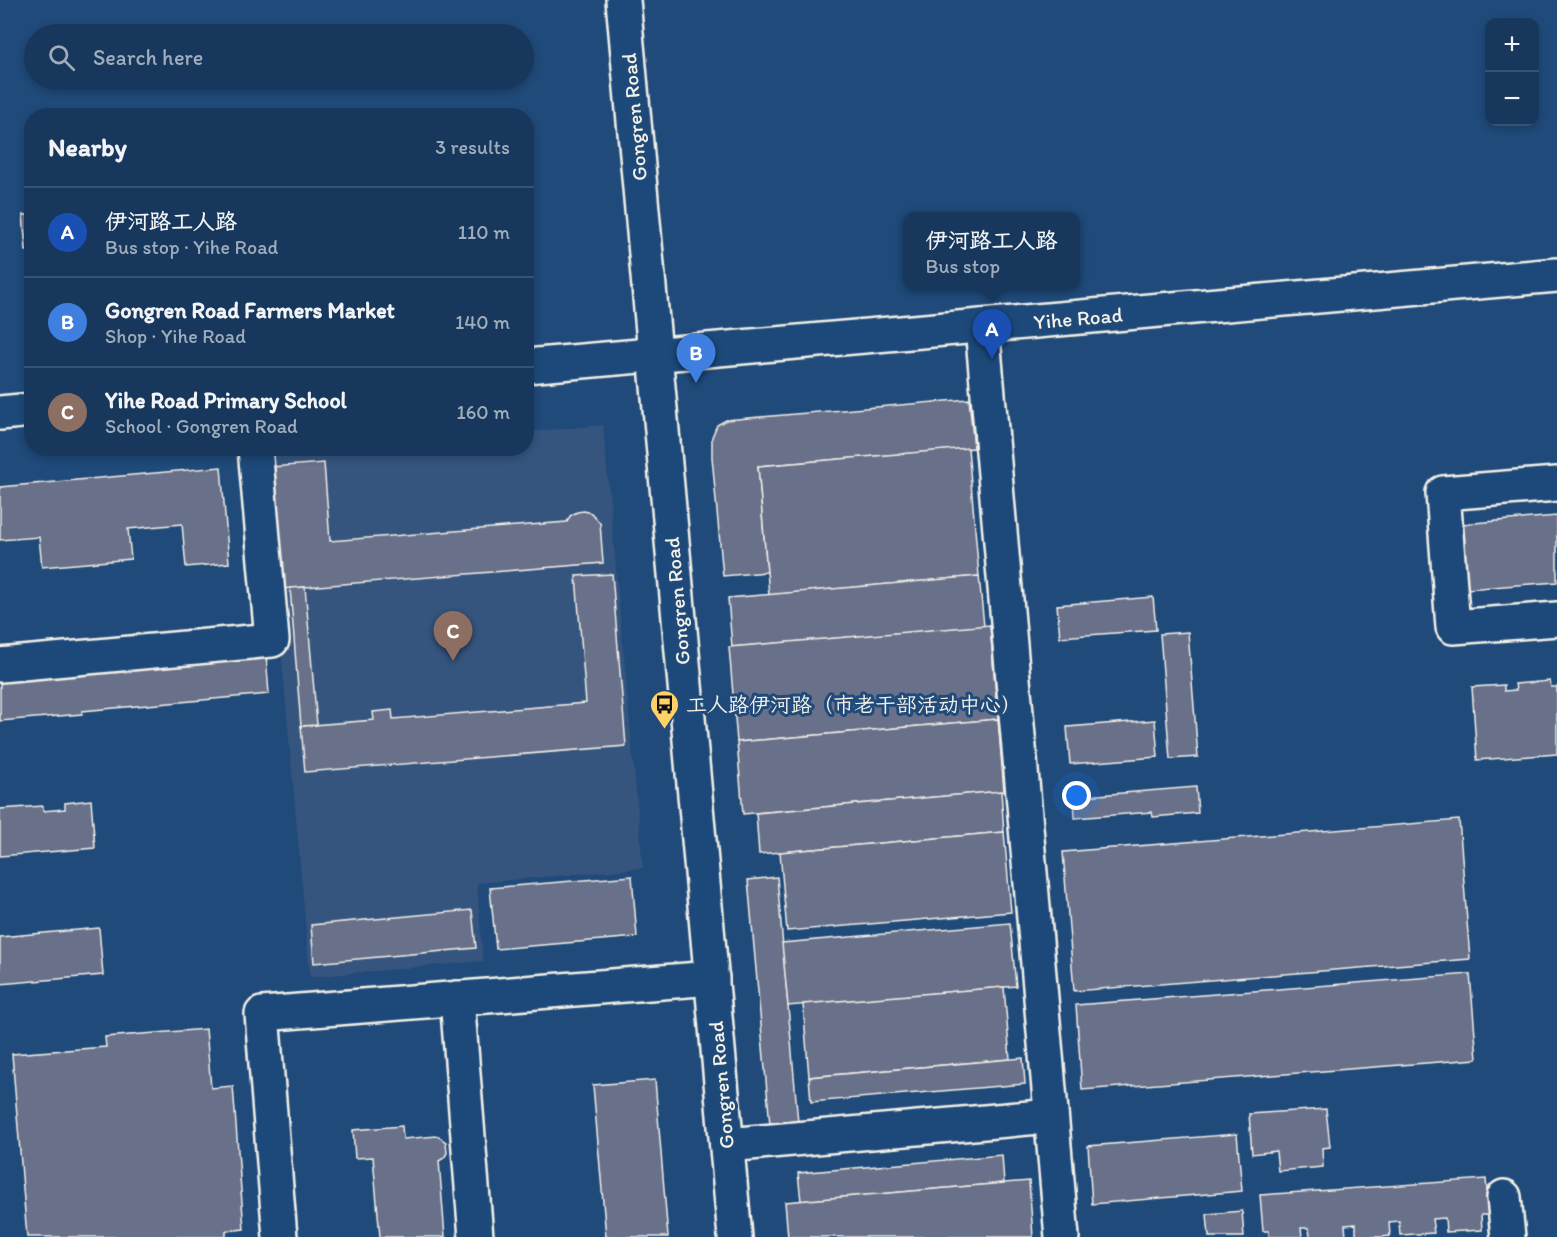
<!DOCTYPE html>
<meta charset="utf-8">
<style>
body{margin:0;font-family:Itim,"LXGW WenKai TC",sans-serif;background:#244365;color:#f1f3f6}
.controls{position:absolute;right:18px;top:18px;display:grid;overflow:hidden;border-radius:12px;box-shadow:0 3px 9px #0003}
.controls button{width:54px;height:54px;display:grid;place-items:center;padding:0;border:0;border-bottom:2px solid #365272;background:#17385c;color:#f1f3f6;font:30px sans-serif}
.you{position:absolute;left:1077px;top:796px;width:21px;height:21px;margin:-15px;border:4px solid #fff;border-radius:50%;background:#1a73e8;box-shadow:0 0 0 9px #1a73e833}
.badge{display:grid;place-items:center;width:39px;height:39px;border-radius:50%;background:#ffd166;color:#fff;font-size:20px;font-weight:700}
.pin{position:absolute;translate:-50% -50px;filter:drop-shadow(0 2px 3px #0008)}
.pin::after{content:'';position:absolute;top:32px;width:21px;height:18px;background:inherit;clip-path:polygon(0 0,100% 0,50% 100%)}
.popup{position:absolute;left:903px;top:212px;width:177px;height:78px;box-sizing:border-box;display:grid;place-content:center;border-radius:12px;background:#17385c;filter:drop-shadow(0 2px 4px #0005);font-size:20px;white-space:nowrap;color:#9eacbb}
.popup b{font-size:22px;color:#f1f3f6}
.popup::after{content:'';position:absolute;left:50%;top:100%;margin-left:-12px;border:12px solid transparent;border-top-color:#17385c}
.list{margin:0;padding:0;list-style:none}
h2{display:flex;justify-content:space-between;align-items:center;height:78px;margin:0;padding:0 24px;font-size:26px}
h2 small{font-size:20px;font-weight:400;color:#9eacbb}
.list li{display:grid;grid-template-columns:39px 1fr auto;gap:18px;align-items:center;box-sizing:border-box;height:90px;padding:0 24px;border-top:2px solid #365272}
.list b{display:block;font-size:22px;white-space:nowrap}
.list p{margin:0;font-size:20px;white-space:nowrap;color:#9eacbb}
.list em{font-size:20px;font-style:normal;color:#9eacbb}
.icon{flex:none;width:33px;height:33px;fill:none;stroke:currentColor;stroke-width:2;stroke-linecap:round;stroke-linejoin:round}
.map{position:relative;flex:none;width:1557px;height:1237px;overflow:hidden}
.search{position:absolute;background:#17385c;box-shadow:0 3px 9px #0003;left:24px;top:24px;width:510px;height:66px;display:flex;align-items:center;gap:15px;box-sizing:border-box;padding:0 21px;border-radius:33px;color:#9eacbb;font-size:22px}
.panel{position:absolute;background:#17385c;box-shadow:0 3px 9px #0003;left:24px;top:108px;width:510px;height:348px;border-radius:24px}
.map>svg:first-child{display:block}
.built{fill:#35557f}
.building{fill:#676f8a;stroke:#f4f1e8;stroke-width:1.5}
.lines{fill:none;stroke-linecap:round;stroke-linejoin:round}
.minor-casing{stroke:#f4f1e8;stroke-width:38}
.minor{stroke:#1f4a7a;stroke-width:33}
.labels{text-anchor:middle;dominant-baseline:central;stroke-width:6;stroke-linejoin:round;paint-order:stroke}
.street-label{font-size:21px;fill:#f4f1e8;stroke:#1f4a7a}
.poi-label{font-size:21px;fill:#f4f1e8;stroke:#1f4a7a;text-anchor:start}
</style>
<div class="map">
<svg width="1557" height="1237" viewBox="0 0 1557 1237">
<rect width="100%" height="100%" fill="#1f4a7a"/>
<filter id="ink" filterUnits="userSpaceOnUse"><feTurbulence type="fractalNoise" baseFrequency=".0167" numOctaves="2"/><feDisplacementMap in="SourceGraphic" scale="12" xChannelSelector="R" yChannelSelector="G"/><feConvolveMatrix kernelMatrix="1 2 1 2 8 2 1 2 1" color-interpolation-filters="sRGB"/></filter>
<g filter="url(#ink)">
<path class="built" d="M603,425L643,868L477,883L483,961L310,977L264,455L337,448H526L527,432Z"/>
<g class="building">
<path d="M23,215H32V250L26,251Z"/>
<path d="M969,399L974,448L758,466L767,572L723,576L712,457V437L717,425L726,420L737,419Z"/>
<path d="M968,448L979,576L769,595L758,466Z"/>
<path d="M324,463L330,541L567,522L570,516L577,512L584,511L591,513L600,523L603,563L281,589L271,467Z"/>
<path d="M221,467L229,563L186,567L182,524L128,529L131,559L42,567L39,537L0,540V487Z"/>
<path d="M1557,516V582L1467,589L1462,524Z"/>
<path d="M612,574L626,746L305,772L301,726L374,720L373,712L392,710L393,719L586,703L576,576Z"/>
<path d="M979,576L984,626L732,647L728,598Z"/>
<path d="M305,587L317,725L301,726L290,588Z"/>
<path d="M1153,597L1156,630L1060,637L1057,605Z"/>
<path d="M990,625L998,719L737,742L729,647Z"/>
<path d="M1188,632L1198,757L1170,759L1160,634Z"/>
<path d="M266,655L269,694L82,711V714L0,721V679Z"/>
<path d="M1550,681L1551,687H1557V754L1477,760L1472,687L1504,685V691L1516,690L1515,684Z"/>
<path d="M998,719L1004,791L743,814L737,742Z"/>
<path d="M1155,720L1158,757L1070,764L1067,727Z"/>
<path d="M1196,787L1198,813L1153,817L1152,812L1075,818L1074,797Z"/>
<path d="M1001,791L1004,832L759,854L756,813Z"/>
<path d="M91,800L95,848L0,856V809L43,806V811L65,809V803Z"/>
<path d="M1459,820L1470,959L1074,991L1063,852Z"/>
<path d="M1004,832L1011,912L787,931L780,852Z"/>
<path d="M632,876L637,937L496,949L490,888Z"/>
<path d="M777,877L798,1123L770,1125L748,880Z"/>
<path d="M472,910L476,948L314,963L311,925Z"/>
<path d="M1010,923L1016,986L788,1006L782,943Z"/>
<path d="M99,928L103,975L0,984V937Z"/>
<path d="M1470,974L1477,1059L1082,1090L1076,1005Z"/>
<path d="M1004,987L1010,1059L809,1077L803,1004Z"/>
<path d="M206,1029L211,1088L233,1086L244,1229L226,1231V1237H27L12,1054L106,1047L105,1037Z"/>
<path d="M1023,1058L1025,1084L811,1102L809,1077Z"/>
<path d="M655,1080L668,1237H606L593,1085Z"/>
<path d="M1326,1109L1330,1147L1322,1148L1323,1167L1278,1171L1276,1151L1252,1154L1249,1114Z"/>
<path d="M402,1126L403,1139L437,1136L446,1142L447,1153L444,1158L439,1161L445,1237H380L373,1157L355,1158L353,1130Z"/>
<path d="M1237,1134L1242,1191L1092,1204L1088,1146Z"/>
<path d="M1002,1155L1004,1183L801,1201L798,1173Z"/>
<path d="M1486,1179L1489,1215H1481L1482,1230L1446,1232L1445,1218L1432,1219L1434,1233L1400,1235L1399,1221L1389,1222L1390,1236L1381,1237H1356V1224L1345,1225L1346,1237H1310L1309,1228H1301L1302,1237H1269V1231H1263L1260,1195Z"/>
<path d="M1029,1181L1033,1237H788L785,1202Z"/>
<path d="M1242,1211L1244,1237H1209L1207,1214Z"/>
</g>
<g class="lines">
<defs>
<g id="minor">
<path d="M623,0L735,1237"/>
<path d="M982,326L1062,1237"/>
<path d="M526,366L1557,275"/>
<path d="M0,413L32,410"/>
<path d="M1557,484L1443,493L1453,627L1557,619"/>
<path d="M0,665L272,640L255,448"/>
<path d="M457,998L476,1237"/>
<path d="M727,1145L1051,1116"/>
<path d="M1504,1197L1508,1237"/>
<path d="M280,1237L262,1014L712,978"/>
</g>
</defs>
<use href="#minor" class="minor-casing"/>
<use href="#minor" class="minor"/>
</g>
</g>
<defs>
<symbol id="bus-pin" viewBox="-11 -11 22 30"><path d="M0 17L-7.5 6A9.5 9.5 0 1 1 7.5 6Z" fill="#ffd166" stroke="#1f4a7a"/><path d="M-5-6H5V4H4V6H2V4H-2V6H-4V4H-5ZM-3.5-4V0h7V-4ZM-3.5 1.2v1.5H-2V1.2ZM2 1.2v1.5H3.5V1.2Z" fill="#111"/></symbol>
</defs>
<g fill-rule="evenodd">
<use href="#bus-pin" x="648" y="688" width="33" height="45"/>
</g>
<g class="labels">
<g class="street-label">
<text transform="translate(634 117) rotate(-95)">Gongren Road</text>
<text transform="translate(1078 318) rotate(-5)">Yihe Road</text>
<text transform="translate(677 601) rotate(-95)">Gongren Road</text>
<text transform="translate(721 1085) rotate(-95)">Gongren Road</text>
</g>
<g class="poi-label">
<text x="686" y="704">工人路伊河路（市老干部活动中心）</text>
</g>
</g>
</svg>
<div class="controls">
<button>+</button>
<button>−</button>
</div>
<div class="you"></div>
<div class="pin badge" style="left:992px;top:359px;background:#1a4fb4">A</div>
<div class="popup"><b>伊河路工人路</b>Bus stop</div>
<div class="pin badge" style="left:696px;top:383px;background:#3f7fe0">B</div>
<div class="pin badge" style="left:453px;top:661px;background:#8d6e63">C</div>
<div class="search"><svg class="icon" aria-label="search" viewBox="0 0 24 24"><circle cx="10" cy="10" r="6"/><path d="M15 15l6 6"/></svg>Search here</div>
<section class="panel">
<h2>Nearby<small>3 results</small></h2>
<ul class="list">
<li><span class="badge" style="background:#1a4fb4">A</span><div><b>伊河路工人路</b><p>Bus stop · Yihe Road</p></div><em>110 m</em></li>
<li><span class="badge" style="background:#3f7fe0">B</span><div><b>Gongren Road Farmers Market</b><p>Shop · Yihe Road</p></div><em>140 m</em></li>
<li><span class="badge" style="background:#8d6e63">C</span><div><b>Yihe Road Primary School</b><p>School · Gongren Road</p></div><em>160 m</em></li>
</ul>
</section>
</div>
